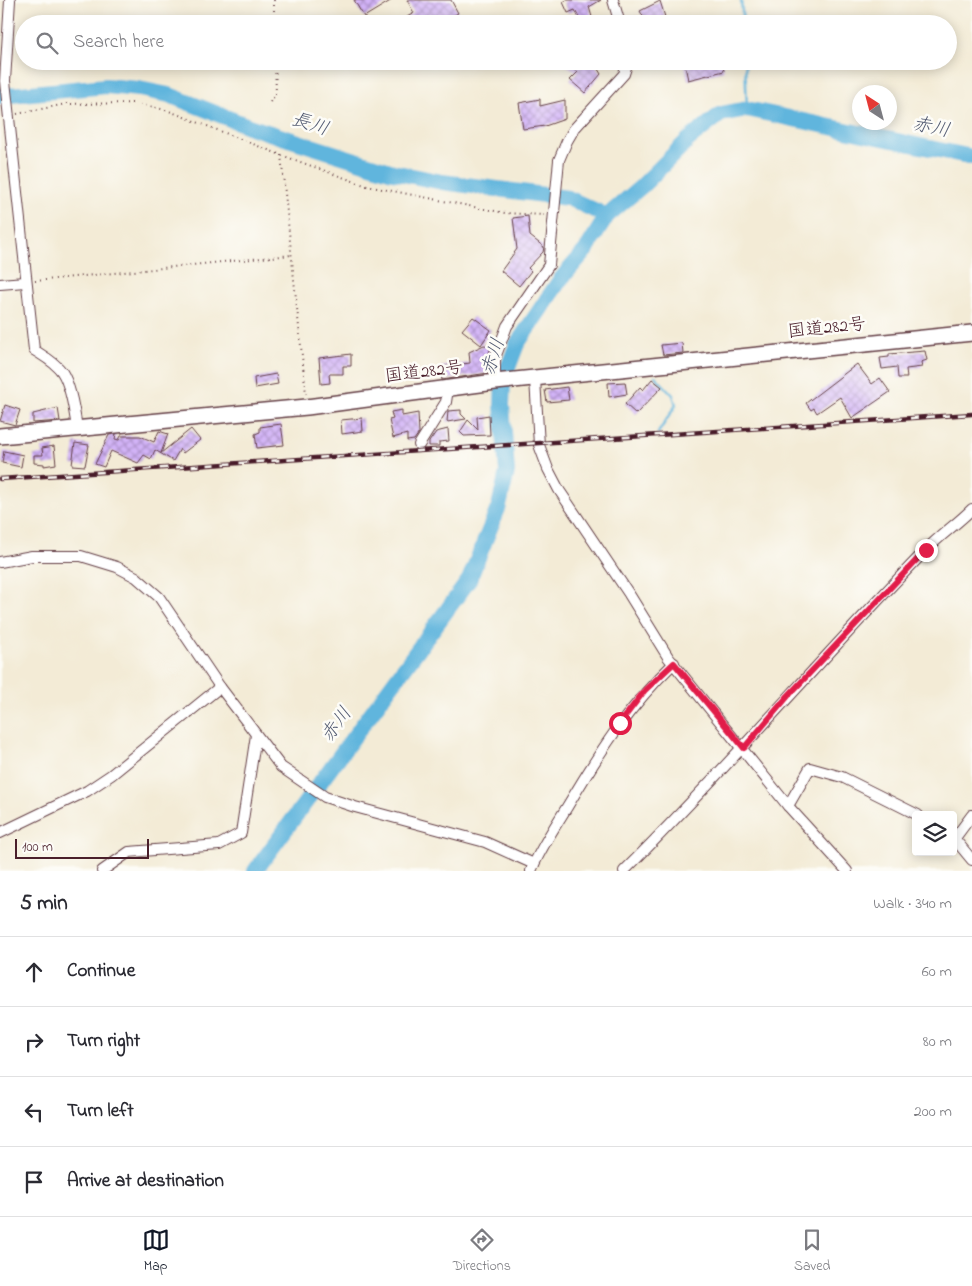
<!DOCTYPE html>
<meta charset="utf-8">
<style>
body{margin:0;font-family:"Indie Flower","Klee One",sans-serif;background:#f2f2f3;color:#2b2b33}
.controls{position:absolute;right:15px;bottom:15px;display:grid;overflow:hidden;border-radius:5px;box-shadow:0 2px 12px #0003}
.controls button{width:45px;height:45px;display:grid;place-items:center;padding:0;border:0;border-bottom:1px solid #e1e1e2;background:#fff;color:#2b2b33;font:25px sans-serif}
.compass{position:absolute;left:852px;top:85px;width:45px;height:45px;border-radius:50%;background:#fff;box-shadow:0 2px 12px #0003;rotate:324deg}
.scale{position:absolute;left:15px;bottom:12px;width:134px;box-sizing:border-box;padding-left:5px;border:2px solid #4a1f2b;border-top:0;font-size:14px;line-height:18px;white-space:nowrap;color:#4a1f2b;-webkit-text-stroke:4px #fdfcf7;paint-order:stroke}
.stop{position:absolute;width:15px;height:15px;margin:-11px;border:4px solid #e11d48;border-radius:50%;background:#fff}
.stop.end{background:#e11d48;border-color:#fff;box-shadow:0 1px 5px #0008}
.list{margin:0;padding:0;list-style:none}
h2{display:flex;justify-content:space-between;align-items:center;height:65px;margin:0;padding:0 20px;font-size:21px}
h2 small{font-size:16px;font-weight:400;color:#7c7c81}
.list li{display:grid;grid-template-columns:32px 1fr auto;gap:15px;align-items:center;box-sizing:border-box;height:70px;padding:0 20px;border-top:1px solid #e1e1e2}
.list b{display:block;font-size:19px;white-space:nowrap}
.list em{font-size:16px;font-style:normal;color:#7c7c81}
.icon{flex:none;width:28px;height:28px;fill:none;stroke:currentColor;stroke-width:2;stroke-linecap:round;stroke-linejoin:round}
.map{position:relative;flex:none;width:972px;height:871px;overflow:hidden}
.search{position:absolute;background:#fff;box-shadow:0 2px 12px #0003;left:15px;right:15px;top:15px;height:55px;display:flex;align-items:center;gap:12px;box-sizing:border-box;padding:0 18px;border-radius:28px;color:#7c7c81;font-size:19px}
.sheet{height:345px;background:#fff}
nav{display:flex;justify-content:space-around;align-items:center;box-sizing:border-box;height:70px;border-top:1px solid #e1e1e2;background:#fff;font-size:14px;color:#7c7c81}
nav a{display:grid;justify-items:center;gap:2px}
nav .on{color:#111827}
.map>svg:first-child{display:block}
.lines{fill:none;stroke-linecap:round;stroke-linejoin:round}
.stream{stroke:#61b5dd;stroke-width:2.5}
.river{stroke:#61b5dd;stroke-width:16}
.building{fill:url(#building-cross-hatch)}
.minor-casing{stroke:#633e45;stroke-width:12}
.highway-casing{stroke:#633e45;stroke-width:18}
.path{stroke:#633e45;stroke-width:2;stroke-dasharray:1 4;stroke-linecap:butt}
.minor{stroke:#fff;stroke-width:10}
.highway{stroke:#fff;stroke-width:15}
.rail-casing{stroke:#4a1f2b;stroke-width:4.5}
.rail{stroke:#fdfcf7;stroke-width:2.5;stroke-dasharray:8;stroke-linecap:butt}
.route{stroke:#e11d48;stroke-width:6}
.labels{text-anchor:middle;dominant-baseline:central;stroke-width:5;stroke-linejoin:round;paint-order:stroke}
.street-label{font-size:18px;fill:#4a1f2b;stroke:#fdfcf7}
.water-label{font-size:19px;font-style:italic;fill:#535b72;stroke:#fdfcf7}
</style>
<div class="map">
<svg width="972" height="871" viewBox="0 0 972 871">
<defs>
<pattern id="building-cross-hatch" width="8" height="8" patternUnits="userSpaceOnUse" patternTransform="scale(1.25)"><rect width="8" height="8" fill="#d2b3f7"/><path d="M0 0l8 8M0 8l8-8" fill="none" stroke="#ac91c8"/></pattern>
</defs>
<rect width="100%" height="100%" fill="#fdfcf7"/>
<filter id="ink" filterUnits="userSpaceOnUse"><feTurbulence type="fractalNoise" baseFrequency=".02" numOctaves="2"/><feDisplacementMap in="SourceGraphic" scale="10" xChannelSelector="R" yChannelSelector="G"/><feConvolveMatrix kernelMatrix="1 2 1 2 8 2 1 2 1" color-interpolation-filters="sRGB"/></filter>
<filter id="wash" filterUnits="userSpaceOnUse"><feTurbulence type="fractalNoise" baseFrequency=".0096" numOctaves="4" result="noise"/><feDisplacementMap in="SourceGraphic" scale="20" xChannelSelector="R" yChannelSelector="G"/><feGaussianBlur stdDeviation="1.12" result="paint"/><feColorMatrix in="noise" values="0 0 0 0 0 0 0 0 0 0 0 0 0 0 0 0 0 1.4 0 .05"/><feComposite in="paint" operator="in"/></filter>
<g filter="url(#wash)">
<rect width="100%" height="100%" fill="#f3ebd6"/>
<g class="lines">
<g class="stream">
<path d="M741,0L743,24"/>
<path d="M745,61L747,109"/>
<path d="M655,376L673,395L676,405L658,433"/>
</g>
<g class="river">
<path d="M0,96L106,86L139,89L169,95L251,127L393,172L442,182L568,198L607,216"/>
<path d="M255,871L469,580L499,506L507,472L502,405L503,381L517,344L560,280L586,250L607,216L642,186L688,140L721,114L747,109L972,157"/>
</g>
</g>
<g id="blocks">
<g class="building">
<path d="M354,0H392L364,17Z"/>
<path d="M407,0H451L458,13L439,24H412L407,17L414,13Z"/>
<path d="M567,0H601L589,7L592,17L581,22L575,10L568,13L563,2Z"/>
<path d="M660,1L665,17L647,24L640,11Z"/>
<path d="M558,61H593L601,74L585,93L570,80L578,72Z"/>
<path d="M684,61H722L724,71L688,80Z"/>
<path d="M540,99V106L565,100V119L545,126L523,129L519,103Z"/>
<path d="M528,216L530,236L544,247L543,252L528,268L531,271L519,286L501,271L517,249L513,218Z"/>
<path d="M473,317L491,330L481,345L462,330Z"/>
<path d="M682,343L683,353L663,355L661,345Z"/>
<path d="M484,345L491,346L488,358V373L442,380L440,367L470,363L469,352Z"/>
<path d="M925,351L927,360L921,362L922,367L906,369L907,378H898L897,367L882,369L880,358L889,357V354Z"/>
<path d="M351,354V366H343V374H329L330,383L321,384L319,358Z"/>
<path d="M857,364L872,384L880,378L890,392L852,418L840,397L817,413L814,408L811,410L806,403Z"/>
<path d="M276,374L278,384L255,388L254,378Z"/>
<path d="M652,379L662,387L636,414L625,404L640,387L643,390Z"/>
<path d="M625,382L627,394L609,397L608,383Z"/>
<path d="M567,387L569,400L547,402L545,390Z"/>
<path d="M5,405L20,410L15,425L0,421Z"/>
<path d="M58,408L60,421L33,423V414Z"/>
<path d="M402,410V416L418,413L419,433L414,440L407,441V434L393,438L389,420L393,419L391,412Z"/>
<path d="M461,410V414L466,419L447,422L448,411Z"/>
<path d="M489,415L490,435L464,436L460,432L468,420L478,430L477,417Z"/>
<path d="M362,418L363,431L342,434L341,420Z"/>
<path d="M281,424L284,445L257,448L255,434L260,432V427Z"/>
<path d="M191,429L200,440L183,453L180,449L173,461L155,450L151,459L144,455L138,463L111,451L104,467L95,464L109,435L116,434L115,439L119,440L121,436H140L154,442L159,431L168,434L161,453Z"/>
<path d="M448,429L449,441L439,442V446H429V442L436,432Z"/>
<path d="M75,443L89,445L85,466L72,465Z"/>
<path d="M54,446L56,464L44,466V464L34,463V455H43L42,448Z"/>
<path d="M4,451L23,455L21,467L2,463Z"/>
</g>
</g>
</g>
<g filter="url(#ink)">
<use href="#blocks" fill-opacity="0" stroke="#633e45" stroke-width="1"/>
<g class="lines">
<defs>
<g id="minor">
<path d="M10,0L5,81L34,350C43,356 55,362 62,372C70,384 75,414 77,429"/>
<path d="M613,0L620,24"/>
<path d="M0,284L25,282"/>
<path d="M535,379L539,445L548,469L559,490L629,594L668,657L788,806L847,871"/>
<path d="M495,382V358L507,326L549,265L559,160L567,141L574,129L624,74L628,61"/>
<path d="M419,445L446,402L448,389"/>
<path d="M0,562L32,556H81L117,567L136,577L159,597L220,687L281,767L325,797L355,807L485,842L534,864"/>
<path d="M788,806L810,768L842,777L918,815"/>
<path d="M0,833L87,791L111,775L220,687"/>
<path d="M953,837L972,860"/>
<path d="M955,838L972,815"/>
<path d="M102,871L129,852L219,845L241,833L256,735"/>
<path d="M531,871C540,849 554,828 567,807C599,753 628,707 674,663"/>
<path d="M624,871C728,768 822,657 924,552C939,536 957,524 972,509"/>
</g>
<path id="highway" d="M0,436L307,407L495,382L972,333"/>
</defs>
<use href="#minor" class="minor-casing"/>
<use href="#highway" class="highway-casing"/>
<g class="path">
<path d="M274,0V24"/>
<path d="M270,102L276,94L275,61"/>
<path d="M17,114L66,104L137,103L169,111L281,155L367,186L505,213L544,215"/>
<path d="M281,155L306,394"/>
<path d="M35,281L291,255"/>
</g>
<use href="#minor" class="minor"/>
<use href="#highway" class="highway"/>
<defs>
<path id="rail" d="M0,479L972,414"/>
</defs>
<use href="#rail" class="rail-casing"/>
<use href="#rail" class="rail"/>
</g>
</g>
<g class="lines" filter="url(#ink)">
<path class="route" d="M620,723L645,690L674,663L744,748L788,696L926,550"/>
</g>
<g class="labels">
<g class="street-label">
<text transform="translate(827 329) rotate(-6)">国道282号</text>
<text transform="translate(424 373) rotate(-7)">国道282号</text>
</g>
<g class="water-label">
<text transform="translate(310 125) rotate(18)">長川</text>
<text transform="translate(931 128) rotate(12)">赤川</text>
<text transform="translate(494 357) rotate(-72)">赤川</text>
<text transform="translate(337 725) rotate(-54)">赤川</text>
</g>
</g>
</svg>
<div class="controls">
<button><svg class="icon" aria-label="layers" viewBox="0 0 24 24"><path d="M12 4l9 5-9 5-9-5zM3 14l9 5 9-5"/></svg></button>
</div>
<svg class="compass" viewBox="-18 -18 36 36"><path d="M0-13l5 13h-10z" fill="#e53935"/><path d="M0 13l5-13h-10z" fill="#7c7c81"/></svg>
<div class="scale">100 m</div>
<div class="stop" style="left:620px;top:723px"></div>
<div class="stop end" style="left:926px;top:550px"></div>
<div class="search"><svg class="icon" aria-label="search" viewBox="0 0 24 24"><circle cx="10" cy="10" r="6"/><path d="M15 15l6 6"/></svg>Search here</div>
</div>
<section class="sheet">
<h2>5 min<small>Walk · 340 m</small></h2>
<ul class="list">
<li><svg class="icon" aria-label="ahead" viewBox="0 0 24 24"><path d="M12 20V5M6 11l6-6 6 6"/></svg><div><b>Continue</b></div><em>60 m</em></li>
<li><svg class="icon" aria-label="right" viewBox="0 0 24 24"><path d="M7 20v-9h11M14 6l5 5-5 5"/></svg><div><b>Turn right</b></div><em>80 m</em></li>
<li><svg class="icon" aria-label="left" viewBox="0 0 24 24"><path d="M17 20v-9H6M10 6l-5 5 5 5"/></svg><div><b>Turn left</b></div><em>200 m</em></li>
<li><svg class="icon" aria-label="arrive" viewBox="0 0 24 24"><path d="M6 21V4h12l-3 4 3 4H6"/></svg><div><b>Arrive at destination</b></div></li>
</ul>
</section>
<nav>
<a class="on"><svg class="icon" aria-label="map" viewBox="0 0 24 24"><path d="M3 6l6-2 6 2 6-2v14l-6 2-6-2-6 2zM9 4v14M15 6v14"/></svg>Map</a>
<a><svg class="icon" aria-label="directions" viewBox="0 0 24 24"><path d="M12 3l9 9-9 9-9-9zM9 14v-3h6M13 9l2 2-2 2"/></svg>Directions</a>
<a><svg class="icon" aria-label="saved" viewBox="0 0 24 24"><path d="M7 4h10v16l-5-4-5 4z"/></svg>Saved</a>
</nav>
